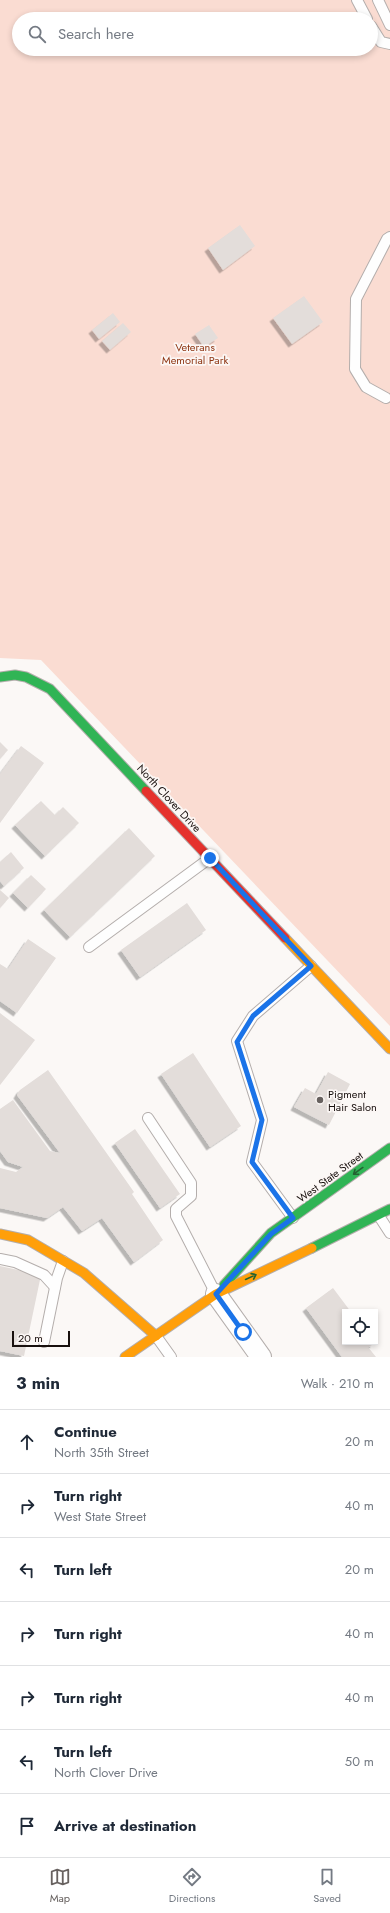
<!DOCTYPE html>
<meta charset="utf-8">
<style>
body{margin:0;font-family:Jost,sans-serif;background:#f2f2f3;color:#1f2937}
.controls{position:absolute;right:12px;bottom:12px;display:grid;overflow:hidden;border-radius:0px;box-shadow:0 2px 6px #0003}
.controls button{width:36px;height:36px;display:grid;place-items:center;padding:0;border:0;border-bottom:1px solid #e0e1e3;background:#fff;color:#1f2937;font:20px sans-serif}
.scale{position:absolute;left:12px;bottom:10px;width:58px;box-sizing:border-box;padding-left:4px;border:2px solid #18100e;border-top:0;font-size:11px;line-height:14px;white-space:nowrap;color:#18100e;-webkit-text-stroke:3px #fcf7f5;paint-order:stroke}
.stop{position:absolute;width:12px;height:12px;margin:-9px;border:3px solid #1a73e8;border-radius:50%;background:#fff}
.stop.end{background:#1a73e8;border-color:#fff;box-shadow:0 1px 4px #0008}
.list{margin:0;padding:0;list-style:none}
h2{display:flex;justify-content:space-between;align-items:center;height:52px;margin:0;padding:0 16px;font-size:17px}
h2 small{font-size:13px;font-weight:400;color:#747a83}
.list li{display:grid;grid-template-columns:26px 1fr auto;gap:12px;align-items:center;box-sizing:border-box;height:64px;padding:0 16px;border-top:1px solid #e0e1e3}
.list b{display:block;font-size:15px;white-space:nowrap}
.list p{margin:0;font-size:13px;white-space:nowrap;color:#747a83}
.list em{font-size:13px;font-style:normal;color:#747a83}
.icon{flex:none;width:22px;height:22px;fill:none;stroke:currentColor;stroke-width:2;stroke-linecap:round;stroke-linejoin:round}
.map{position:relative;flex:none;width:390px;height:1357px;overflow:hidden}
.search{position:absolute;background:#fff;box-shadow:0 2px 6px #0003;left:12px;right:12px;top:12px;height:44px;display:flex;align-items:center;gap:10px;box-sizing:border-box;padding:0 14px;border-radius:22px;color:#747a83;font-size:15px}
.sheet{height:500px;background:#fff}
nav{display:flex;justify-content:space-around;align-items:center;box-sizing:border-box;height:56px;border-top:1px solid #e0e1e3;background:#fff;font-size:11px;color:#747a83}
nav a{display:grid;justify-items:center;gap:2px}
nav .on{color:#67615f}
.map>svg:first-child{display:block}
.green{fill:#fadcd2;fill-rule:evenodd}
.building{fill:#e3ddda;filter:url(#shadow)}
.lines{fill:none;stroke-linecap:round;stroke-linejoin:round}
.lane-casing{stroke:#b4aeac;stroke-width:12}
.street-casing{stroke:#b4aeac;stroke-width:22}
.fast-casing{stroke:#b4aeac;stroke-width:11}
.slow-casing{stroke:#b4aeac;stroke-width:11}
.jam-casing{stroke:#b4aeac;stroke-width:11}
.lane{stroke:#fefefe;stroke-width:10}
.street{stroke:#fefefe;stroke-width:20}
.fast{stroke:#30b455;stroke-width:9}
.slow{stroke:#ff9f0a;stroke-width:9}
.jam{stroke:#e5322d;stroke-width:9}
.oneway{stroke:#246232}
.route{stroke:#1a73e8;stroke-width:5}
.poi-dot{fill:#67615f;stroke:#fcf7f5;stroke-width:1.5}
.labels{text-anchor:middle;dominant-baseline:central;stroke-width:3.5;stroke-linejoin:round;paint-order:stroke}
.park-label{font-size:11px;fill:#8e3613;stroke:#fcf7f5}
.street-label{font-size:11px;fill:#18100e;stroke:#fcf7f5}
.poi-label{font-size:11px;fill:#18100e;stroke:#fcf7f5;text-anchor:start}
</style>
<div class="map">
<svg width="390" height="1357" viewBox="0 0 390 1357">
<defs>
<filter id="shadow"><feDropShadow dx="-3.5" dy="3.5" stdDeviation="0" flood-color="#0004"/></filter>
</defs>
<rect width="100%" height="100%" fill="#fbf8f6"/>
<path class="green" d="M0,0H390V1026L41,660L0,658ZM19,19H371V49H19Z"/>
<g class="building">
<path d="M240,225L255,246L223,270L208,248Z"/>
<path d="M304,296L323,322L292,344L273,318Z"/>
<path d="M113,313L120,322L99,339L92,330Z"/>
<path d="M123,323L131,332L110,350L102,341Z"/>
<path d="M209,325L218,338L204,347L195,334Z"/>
<path d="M0,742L8,750L0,759Z"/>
<path d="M21,746L44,763L0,823V774Z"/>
<path d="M41,801L55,815L63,807L79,823L45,856L15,825Z"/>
<path d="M129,828L155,856L70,937L44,910Z"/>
<path d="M11,852L24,868L4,886L0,881V862Z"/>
<path d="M31,875L46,889L28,908L13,893Z"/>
<path d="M0,890L9,898L0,908Z"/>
<path d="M187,903L206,930L140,977L121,950Z"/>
<path d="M28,939L56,958L17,1013L0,1001V964L8,969Z"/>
<path d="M0,1013L35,1040L0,1085Z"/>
<path d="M193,1053L241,1126L210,1147L161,1074Z"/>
<path d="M48,1070L134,1192L132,1194L163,1240L134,1262L102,1218L82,1231L63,1207L47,1218L0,1208V1168L16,1172L23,1167L8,1162L0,1151V1109L13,1100L50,1151L60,1153L17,1095L20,1090Z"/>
<path d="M328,1072L350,1084L329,1125L294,1107L305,1088L316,1094Z"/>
<path d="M135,1129L180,1194L160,1208L115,1143Z"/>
<path d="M0,1266L41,1275L24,1356L0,1351Z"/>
<path d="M333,1288L351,1312H345V1342H372L374,1344L368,1347L376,1357H342L306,1308Z"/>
</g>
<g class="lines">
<defs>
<g id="lane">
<path d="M357,0L367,19"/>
<path d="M378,0L390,25"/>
<path d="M371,26L381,42L390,44"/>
<path d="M386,398L366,387L355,369L356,299L387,239L390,237"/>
<path d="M89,947L210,858"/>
<path d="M148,1118L191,1183V1196L176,1209V1216L216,1294"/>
<path d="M379,1216L390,1233"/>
<path d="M293,1218L252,1162L262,1120L237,1041L253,1016L311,966"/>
<path d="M0,1259L15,1262L44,1275L55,1287"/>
<path d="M156,1336L171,1357"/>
<path d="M44,1342L57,1278L63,1261"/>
</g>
<path id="street" d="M216,1294L261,1357"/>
<g id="fast">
<path d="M0,677L15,675L26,677L50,689L146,791"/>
<path d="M312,1248L390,1209"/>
<path d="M224,1285L271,1233L390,1148"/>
</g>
<g id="slow">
<path d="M285,938L390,1049"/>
<path d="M0,1234L28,1240L84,1273L156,1336"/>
<path d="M125,1357L216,1294L312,1248"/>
</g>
<path id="jam" d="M146,791L285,938"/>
</defs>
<use href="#lane" class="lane-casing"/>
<use href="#street" class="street-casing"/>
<use href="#fast" class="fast-casing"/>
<use href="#slow" class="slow-casing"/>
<use href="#jam" class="jam-casing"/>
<use href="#lane" class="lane"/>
<use href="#street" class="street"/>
<use href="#fast" class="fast"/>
<use href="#slow" class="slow"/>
<use href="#jam" class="jam"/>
</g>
<defs><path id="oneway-shaft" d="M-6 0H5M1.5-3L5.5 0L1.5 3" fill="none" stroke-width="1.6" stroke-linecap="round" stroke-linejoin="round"/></defs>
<g class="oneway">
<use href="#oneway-shaft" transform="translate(358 1171) rotate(144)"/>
<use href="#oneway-shaft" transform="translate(251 1277) rotate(-25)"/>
</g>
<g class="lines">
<path class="route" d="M210,858L311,966L253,1016L237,1042L262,1120L252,1162L293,1218L271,1234L216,1294L243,1332"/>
</g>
<circle class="poi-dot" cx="320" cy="1100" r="4"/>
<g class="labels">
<g class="park-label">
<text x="195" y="347">Veterans<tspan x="195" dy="13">Memorial Park</tspan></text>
</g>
<g class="street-label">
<text transform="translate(169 798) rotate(47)">North Clover Drive</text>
<text transform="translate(330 1177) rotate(-36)">West State Street</text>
</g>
<g class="poi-label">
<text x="328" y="1094">Pigment<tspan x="328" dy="13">Hair Salon</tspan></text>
</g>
</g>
</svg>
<div class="controls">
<button><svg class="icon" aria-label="locate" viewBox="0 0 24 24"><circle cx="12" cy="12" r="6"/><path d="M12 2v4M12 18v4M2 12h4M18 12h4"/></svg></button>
</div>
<div class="scale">20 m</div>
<div class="stop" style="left:243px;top:1332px"></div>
<div class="stop end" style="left:210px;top:858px"></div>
<div class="search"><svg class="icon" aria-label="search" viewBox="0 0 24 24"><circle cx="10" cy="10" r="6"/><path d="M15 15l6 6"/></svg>Search here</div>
</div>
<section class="sheet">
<h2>3 min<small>Walk · 210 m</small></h2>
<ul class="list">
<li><svg class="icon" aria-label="ahead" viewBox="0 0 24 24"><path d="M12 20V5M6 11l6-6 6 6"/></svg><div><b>Continue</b><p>North 35th Street</p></div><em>20 m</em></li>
<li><svg class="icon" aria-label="right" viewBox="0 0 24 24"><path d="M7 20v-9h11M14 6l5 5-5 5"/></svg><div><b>Turn right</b><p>West State Street</p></div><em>40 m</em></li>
<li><svg class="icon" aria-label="left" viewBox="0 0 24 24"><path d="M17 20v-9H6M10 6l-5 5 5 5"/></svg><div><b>Turn left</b></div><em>20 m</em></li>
<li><svg class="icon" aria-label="right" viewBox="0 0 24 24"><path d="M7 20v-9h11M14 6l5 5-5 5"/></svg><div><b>Turn right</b></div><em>40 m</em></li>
<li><svg class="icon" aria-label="right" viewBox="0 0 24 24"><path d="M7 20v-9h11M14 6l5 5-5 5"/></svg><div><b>Turn right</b></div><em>40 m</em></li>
<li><svg class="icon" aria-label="left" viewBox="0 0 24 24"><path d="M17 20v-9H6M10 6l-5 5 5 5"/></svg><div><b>Turn left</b><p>North Clover Drive</p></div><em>50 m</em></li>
<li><svg class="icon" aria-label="arrive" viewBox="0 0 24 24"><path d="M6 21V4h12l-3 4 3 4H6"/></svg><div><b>Arrive at destination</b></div></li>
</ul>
</section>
<nav>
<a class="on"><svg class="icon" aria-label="map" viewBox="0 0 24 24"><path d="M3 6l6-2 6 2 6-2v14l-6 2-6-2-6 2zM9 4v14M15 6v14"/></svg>Map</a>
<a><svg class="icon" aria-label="directions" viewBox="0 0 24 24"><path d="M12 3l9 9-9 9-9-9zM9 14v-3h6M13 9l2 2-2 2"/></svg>Directions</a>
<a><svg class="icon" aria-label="saved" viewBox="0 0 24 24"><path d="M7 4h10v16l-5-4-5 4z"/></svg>Saved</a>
</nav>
